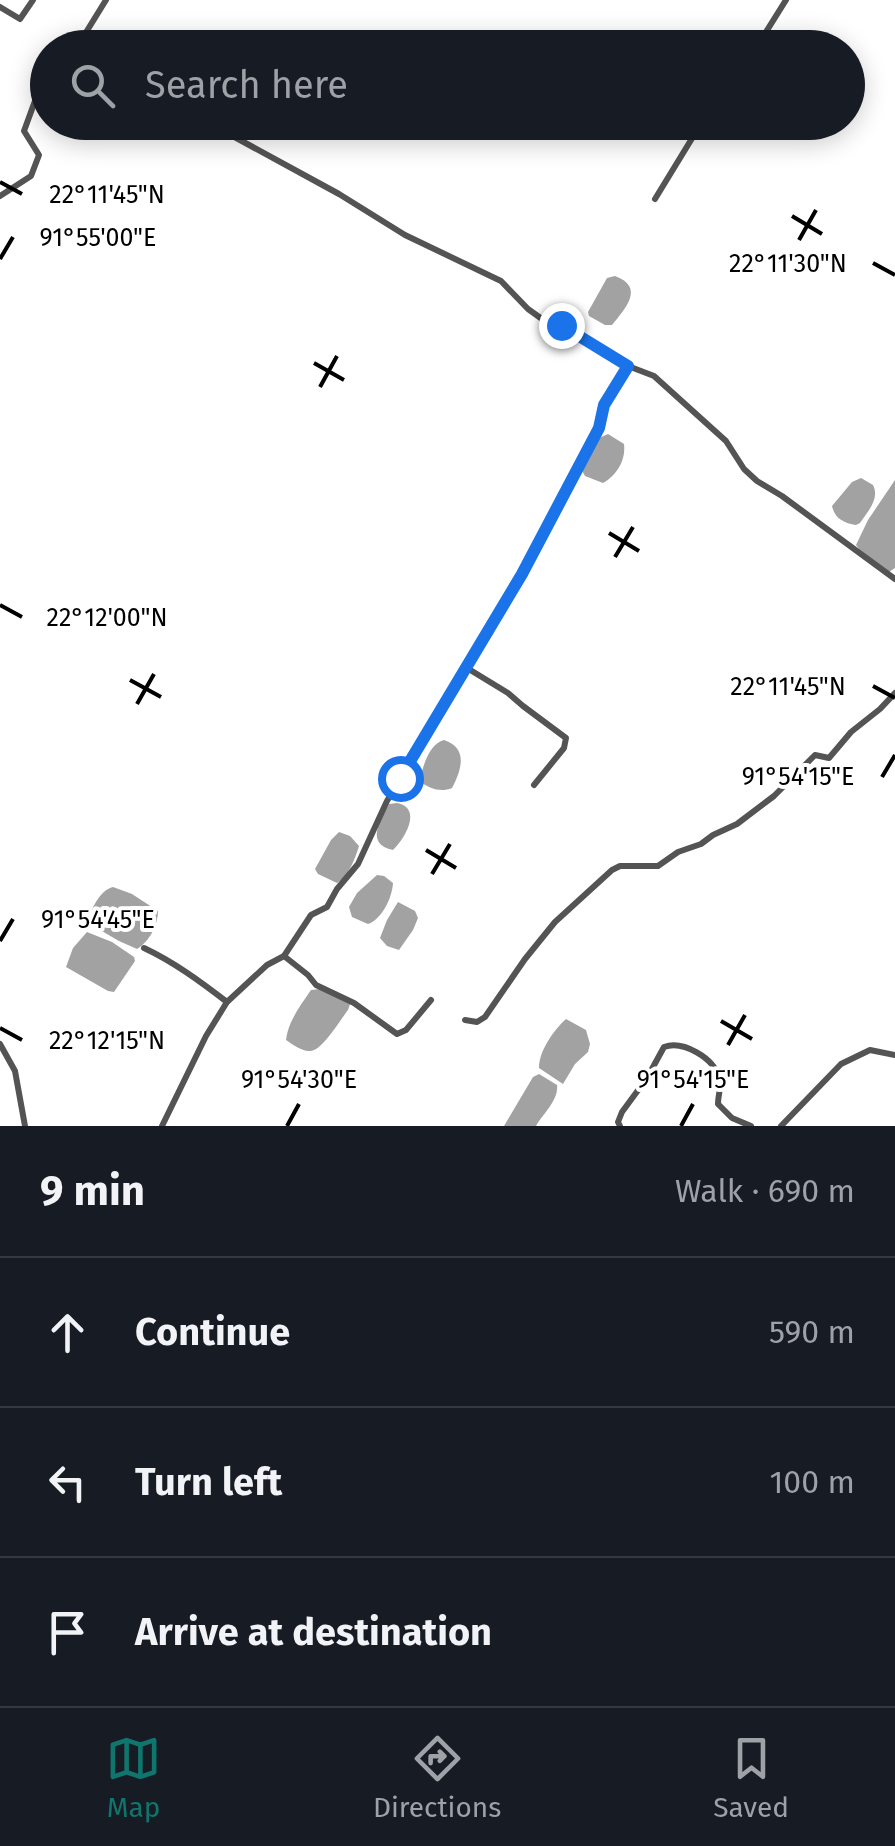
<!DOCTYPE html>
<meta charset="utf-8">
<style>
body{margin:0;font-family:"Fira Sans",sans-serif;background:#242831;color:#f1f3f6}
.stop{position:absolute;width:30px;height:30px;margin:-22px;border:8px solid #1a73e8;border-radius:50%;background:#fff}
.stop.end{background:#1a73e8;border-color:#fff;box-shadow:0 2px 10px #0008}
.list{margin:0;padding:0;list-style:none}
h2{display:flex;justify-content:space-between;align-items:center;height:130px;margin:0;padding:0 40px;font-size:42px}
h2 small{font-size:32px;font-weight:400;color:#9ea1a6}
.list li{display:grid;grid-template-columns:65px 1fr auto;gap:30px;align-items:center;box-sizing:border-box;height:150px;padding:0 40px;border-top:2px solid #363941}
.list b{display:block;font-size:38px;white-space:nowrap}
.list em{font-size:32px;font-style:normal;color:#9ea1a6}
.icon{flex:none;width:55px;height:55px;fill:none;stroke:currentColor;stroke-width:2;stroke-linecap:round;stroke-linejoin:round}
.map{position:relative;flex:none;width:895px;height:1126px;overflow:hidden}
.search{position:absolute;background:#171b24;box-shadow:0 5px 25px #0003;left:30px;right:30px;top:30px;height:110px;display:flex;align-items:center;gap:25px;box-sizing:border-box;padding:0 35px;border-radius:55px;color:#9ea1a6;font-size:38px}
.sheet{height:580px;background:#171b24}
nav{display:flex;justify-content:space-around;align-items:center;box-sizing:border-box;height:140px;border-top:2px solid #363941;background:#171b24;font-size:28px;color:#9ea1a6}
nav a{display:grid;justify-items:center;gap:5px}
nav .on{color:#0f766e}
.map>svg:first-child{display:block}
.water{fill:#a2a2a2}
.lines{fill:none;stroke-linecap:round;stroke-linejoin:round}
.street{stroke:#545454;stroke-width:6}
.route{stroke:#1a73e8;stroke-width:12}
.ticks{fill:none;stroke:#000;stroke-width:4}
.ticks-label{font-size:25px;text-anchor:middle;fill:#000;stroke:#fff;stroke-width:8;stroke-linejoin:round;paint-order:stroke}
</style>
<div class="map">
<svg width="895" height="1126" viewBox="0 0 895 1126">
<rect width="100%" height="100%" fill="#fff"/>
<g class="water">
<path d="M615,276C645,287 626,308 612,325H605L589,316L588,312L607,278Z"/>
<path d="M608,434L624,444C626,460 617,475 603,483L585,476L581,469L599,438Z"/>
<path d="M861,478L873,485C880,499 868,511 860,523L856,525C844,523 835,519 832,506L852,482Z"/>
<path d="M895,480V568L889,572L859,549L856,545L868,520Z"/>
<path d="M444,740C468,748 462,769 452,788C440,793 430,788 420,782C422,767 429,744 444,740Z"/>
<path d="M397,803C423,808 405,839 393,850C365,844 380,821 389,804Z"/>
<path d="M339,832L350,836L359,846C355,859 349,875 337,883L318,874L315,869L331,840Z"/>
<path d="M377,875L384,876L393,883C392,898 382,919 368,924L352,917L349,907L357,893Z"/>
<path d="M113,887L132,894L158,911C158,925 149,942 137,949L119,941L88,923C90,910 100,890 113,887Z"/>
<path d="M398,902L415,911L418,918L413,930L399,950L387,946L380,938L387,920Z"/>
<path d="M87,932L112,942L134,957L135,961L114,992L108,991L66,967L73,948Z"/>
<path d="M320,989L350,1004L348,1010C340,1020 321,1053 309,1051C301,1051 292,1044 286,1040C288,1022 300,1006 311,990Z"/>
<path d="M566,1019L586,1030L590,1044L588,1052L575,1064L563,1084L539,1068C539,1051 553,1031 566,1019Z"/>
<path d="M539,1074L557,1085C559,1100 543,1114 536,1126H504L533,1077Z"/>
</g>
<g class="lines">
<g class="street">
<path d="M0,7L20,19L33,0"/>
<path d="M80,48L85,34L106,0"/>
<path d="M756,48L786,0"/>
<path d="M207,122L339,194L405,235L501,281L528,309L542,319L561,325L588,340L628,366L654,376L726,441L744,469L757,481L782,496L895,579"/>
<path d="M0,196L31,176L39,155L24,131L39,90L48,76"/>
<path d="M655,199L702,122"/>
<path d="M467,668L508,693L523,706L566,738L564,748L534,785"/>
<path d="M144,948C174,962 201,982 227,1002"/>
<path d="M284,956L308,975L316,985L354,1003L397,1034L406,1030L431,1000"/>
<path d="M465,1020L477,1022L485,1017L525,959L555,922L612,870L620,866H658L678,852L701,844L713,835L737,824L774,796L815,755L829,758L851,732L880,709L895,693"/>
<path d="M0,1044L15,1071L25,1126"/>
<path d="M162,1126L206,1036L227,1002L267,965L284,956L311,915L327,907L337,889L358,864L387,801L523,573L599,428L604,405L628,366"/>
<path d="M620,1126L618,1122L622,1112L647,1078L664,1047C683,1040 714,1058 719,1078C722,1087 718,1094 718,1104L732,1118L751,1126"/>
<path d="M781,1126L841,1064L870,1050L895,1055"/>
</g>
</g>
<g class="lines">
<path class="route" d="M400,778L522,574L599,428L604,405L628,366L561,325"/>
</g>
<path class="ticks" d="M0,182L22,194M792,216L822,234M799,240L816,210M0,259L13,237M873,263L895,275M314,363L344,380M320,387L337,356M609,533L639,551M615,557L633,527M0,605L22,617M130,680L161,697M873,686L895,698M137,704L154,674M882,777L895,755M426,850L456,868M432,874L450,844M0,941L13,919M721,1021L752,1039M0,1028L22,1040M728,1045L745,1015M287,1126L299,1104M681,1126L693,1104"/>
<g class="ticks-label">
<text x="107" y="203">22°11'45"N</text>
<text x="98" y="246">91°55'00"E</text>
<text x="788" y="272">22°11'30"N</text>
<text x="107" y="626">22°12'00"N</text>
<text x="788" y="695">22°11'45"N</text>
<text x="798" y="785">91°54'15"E</text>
<text x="98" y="928">91°54'45"E</text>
<text x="107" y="1049">22°12'15"N</text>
<text x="299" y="1088">91°54'30"E</text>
<text x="693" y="1088">91°54'15"E</text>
</g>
</svg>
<div class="stop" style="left:400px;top:778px"></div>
<div class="stop end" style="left:561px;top:325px"></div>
<div class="search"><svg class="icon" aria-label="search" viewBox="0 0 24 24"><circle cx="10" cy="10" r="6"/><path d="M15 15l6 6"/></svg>Search here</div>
</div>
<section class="sheet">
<h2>9 min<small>Walk · 690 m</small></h2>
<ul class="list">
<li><svg class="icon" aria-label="ahead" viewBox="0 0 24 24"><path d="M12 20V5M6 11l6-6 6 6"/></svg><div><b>Continue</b></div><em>590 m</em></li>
<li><svg class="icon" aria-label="left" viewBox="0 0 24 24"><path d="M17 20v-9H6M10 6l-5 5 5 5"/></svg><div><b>Turn left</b></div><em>100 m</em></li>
<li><svg class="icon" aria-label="arrive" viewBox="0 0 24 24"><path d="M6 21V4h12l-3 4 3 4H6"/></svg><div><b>Arrive at destination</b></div></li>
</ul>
</section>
<nav>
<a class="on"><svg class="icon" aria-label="map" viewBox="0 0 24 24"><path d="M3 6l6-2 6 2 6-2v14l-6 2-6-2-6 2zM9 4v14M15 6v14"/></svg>Map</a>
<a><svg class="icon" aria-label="directions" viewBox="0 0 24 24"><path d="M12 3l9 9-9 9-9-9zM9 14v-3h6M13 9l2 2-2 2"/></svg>Directions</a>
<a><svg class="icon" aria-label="saved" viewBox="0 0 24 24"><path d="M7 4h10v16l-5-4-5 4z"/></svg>Saved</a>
</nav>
